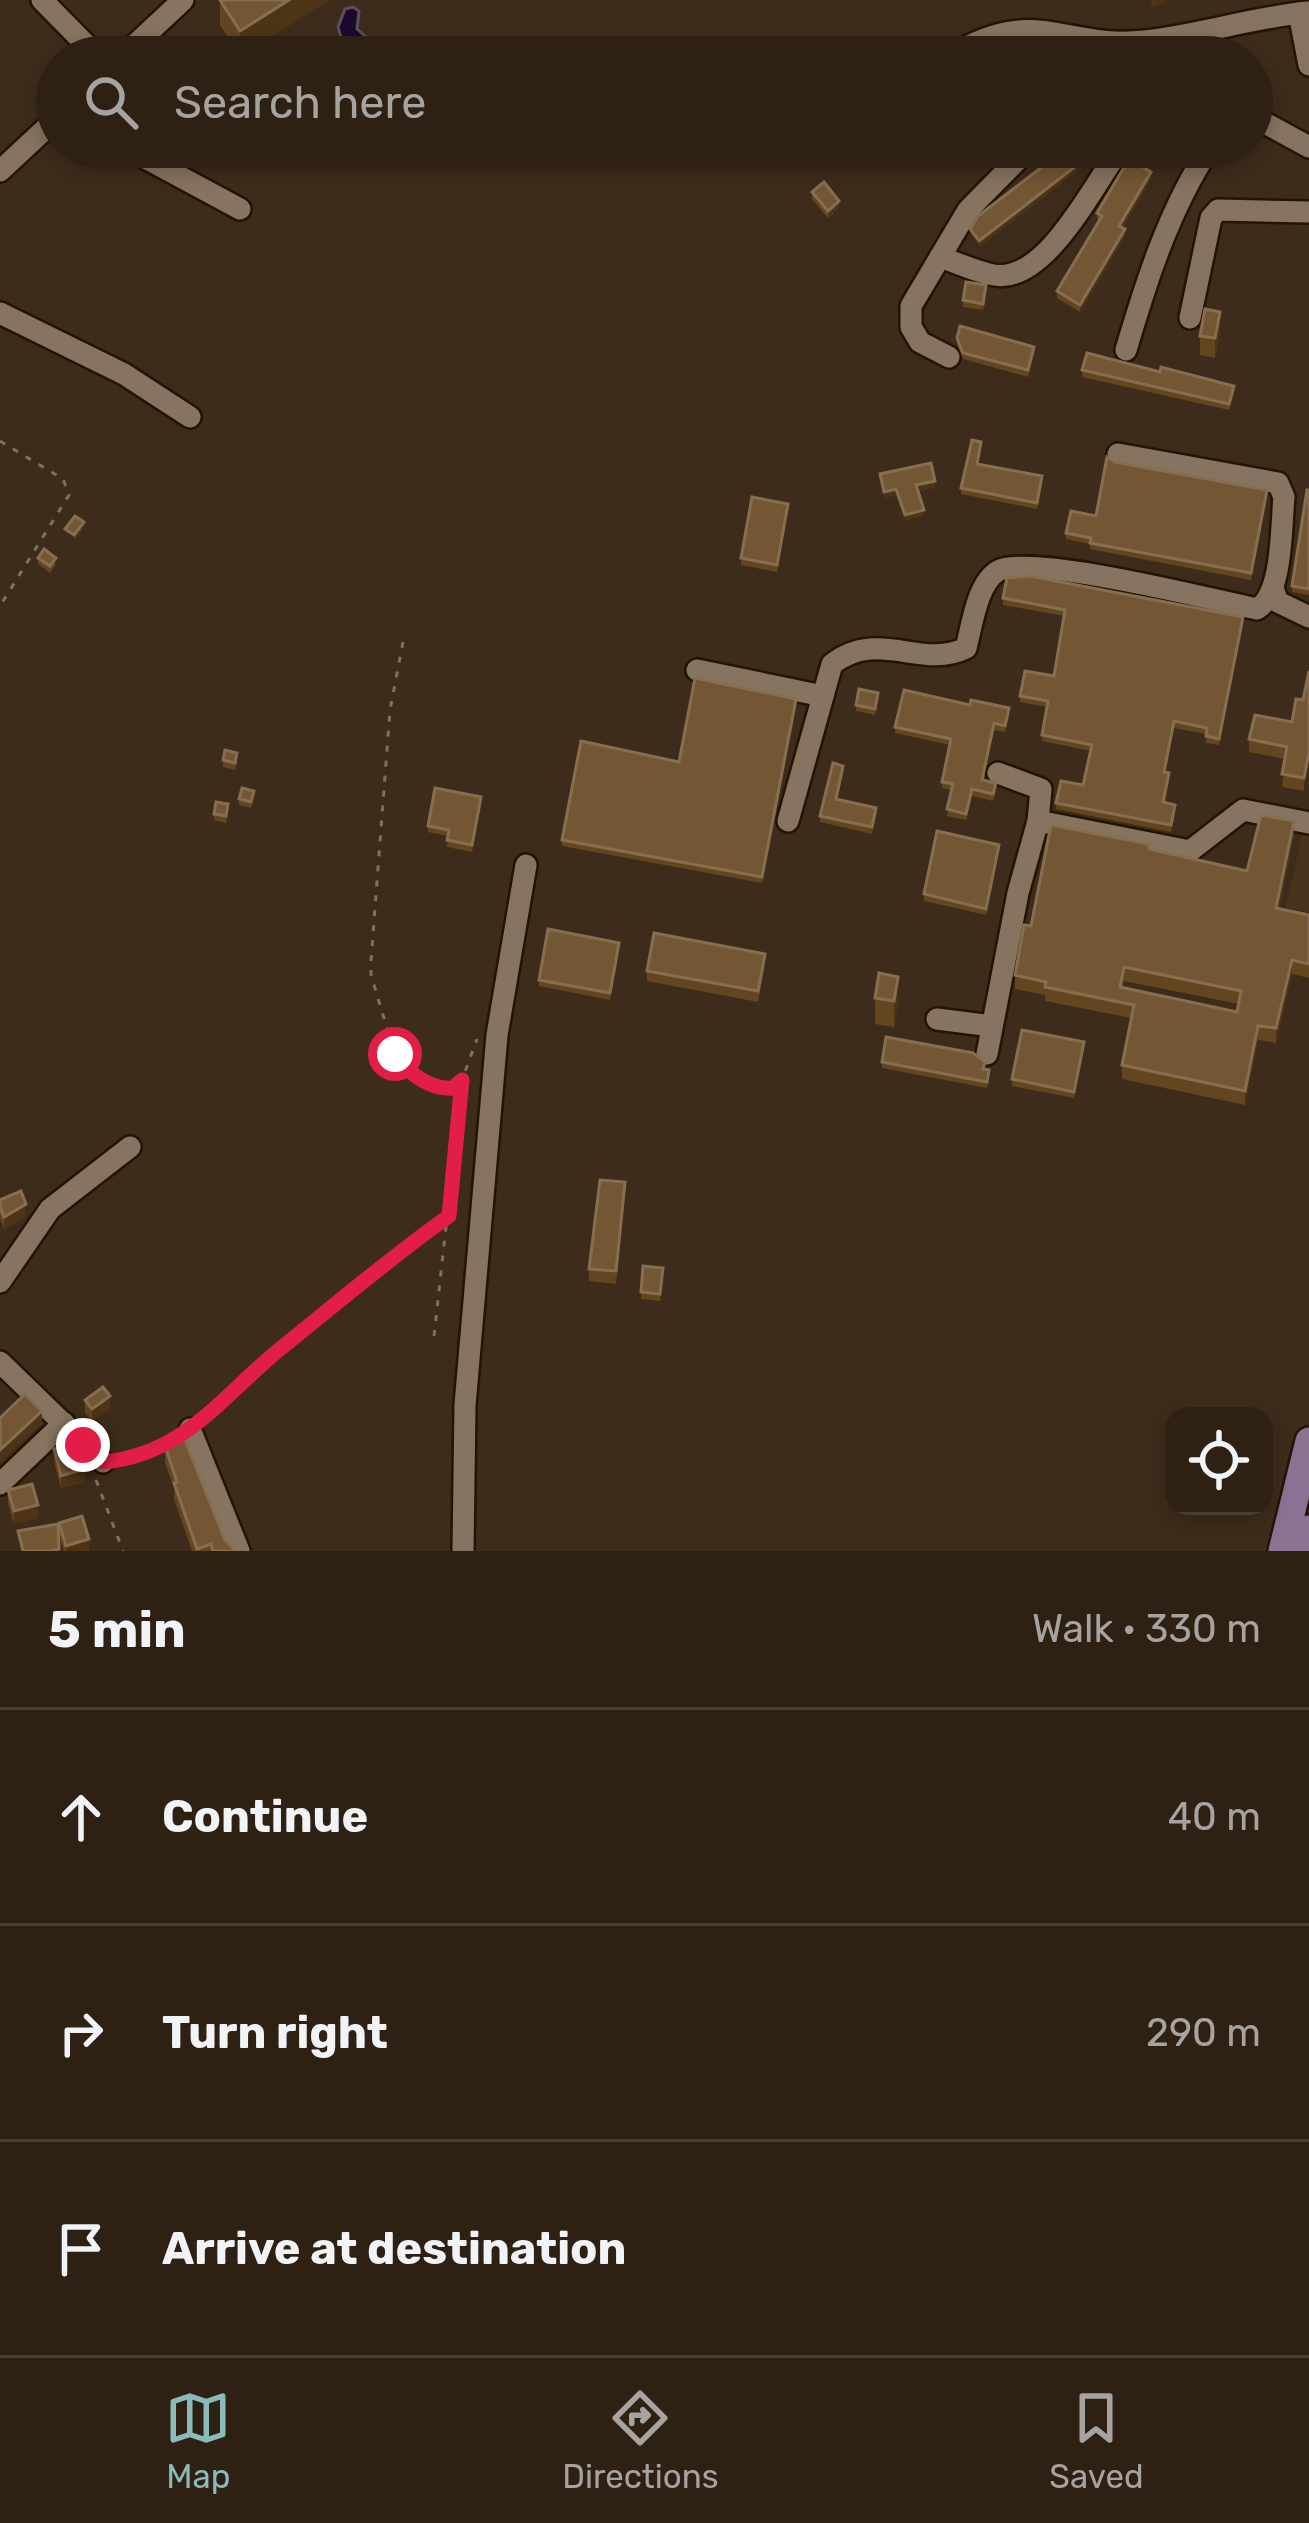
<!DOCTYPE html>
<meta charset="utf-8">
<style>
body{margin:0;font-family:Rubik,sans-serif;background:#36291d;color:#f1f3f6}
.controls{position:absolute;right:36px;bottom:36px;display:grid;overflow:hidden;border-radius:24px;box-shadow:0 6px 18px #0003}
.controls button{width:108px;height:108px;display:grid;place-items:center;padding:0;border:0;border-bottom:3px solid #493e34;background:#2e2114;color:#f1f3f6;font:60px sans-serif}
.stop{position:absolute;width:36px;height:36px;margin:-27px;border:9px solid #e11d48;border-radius:50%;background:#fff}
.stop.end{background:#e11d48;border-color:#fff;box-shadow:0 3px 12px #0008}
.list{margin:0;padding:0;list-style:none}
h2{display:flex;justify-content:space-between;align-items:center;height:156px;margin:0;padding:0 48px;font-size:51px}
h2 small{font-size:39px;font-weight:400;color:#a7a3a0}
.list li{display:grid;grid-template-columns:78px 1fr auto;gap:36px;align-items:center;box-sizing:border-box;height:216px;padding:0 48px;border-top:3px solid #493e34}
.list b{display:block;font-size:45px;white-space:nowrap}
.list em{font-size:39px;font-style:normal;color:#a7a3a0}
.icon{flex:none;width:66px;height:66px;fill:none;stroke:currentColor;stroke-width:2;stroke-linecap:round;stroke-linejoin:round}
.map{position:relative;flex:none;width:1309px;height:1551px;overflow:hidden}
.search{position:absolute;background:#2e2114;box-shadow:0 6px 18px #0003;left:36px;right:36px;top:36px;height:132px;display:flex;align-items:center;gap:30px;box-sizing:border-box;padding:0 42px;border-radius:66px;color:#a7a3a0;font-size:45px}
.sheet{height:804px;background:#2e2114}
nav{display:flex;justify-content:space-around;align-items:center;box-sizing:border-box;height:168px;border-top:3px solid #493e34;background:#2e2114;font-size:33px;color:#a7a3a0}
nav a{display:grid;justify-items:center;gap:6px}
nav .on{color:#8bbbb9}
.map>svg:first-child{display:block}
.built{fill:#48331c}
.water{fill:#1b0a2e;stroke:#5c4d63;stroke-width:3}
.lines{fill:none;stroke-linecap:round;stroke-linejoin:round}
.minor-casing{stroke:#231404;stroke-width:26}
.major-casing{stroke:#231404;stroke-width:32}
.path{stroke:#7f7061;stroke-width:3;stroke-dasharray:6 9;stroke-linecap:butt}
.minor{stroke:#877460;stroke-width:21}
.major{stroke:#8b7294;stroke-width:27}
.wall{fill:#634520;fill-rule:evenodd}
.shaded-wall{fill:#4d3416}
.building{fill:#735735;stroke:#876e50;stroke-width:3;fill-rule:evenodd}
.route{stroke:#e11d48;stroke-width:15}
</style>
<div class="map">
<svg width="1309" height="1551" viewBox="0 0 1309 1551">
<rect width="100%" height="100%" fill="#3d2c1b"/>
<path class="built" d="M1307,811H1309V912L1286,908Z"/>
<path class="water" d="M353,7L359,11L357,29L371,41L370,49L361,57H329V48L342,41L338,27L345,9Z"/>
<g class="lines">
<defs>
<g id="minor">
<path d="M42,0L98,57"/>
<path d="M1299,13L1309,65"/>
<path d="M122,57L183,0"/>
<path d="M949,57C1036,3 1062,50 1145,41C1200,35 1253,17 1309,12"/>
<path d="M1252,116L1309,147"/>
<path d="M125,147L240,209"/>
<path d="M0,171L57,118"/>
<path d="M940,257C958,263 976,272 994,275C1044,284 1090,191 1116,155"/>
<path d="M0,313L124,374L190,417"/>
<path d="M1190,318L1211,218L1218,210L1309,212"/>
<path d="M1126,350C1147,279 1169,210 1210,147"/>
<path d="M949,357L920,342L911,327V306L968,210L1030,147"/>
<path d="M1274,591L1278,602L1309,617"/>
<path d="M697,670L823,696"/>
<path d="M998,773L1041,789L1038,821"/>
<path d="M788,821L832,664C879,628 921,670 966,648C972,626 977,583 998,571C1028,553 1214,600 1257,609C1283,594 1281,526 1284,497L1278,483L1118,454"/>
<path d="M937,1019L992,1026"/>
<path d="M987,1054L1018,893L1038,821L1190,851L1243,810L1309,823"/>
<path d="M0,1282L50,1209L130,1147"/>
<path d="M0,1362L103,1462"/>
<path d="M190,1429L239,1551"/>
<path d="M0,1484L64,1423"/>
<path d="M463,1551L465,1405L497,1035L526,865"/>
</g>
<g id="major">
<path d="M1282,1551L1309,1441"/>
<path d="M1305,1551L1309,1529"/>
</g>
</defs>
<use href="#minor" class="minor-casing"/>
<use href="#major" class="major-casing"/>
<g class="path">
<path d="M0,441L63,479L69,495L0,606"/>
<path d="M403,642L390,710L371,961V975L395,1055C407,1073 430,1090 453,1088L462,1080L477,1039"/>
<path d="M434,1336L462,1081"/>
<path d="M204,1421L279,1350L450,1216"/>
<path d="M123,1460L136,1458L174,1438"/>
<path d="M96,1480L123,1551"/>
</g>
<use href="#minor" class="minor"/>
<use href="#major" class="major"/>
</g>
<g class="wall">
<path d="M220,0H329L240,56L220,25Z"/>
<path d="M1151,179L1122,228L1125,236L1080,312L1057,298V291L1100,221L1097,219V213Z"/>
<path d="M812,192L839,207L828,218L812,199Z"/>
<path d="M986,292L983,310L963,307V300Z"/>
<path d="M1220,331L1215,358L1200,355V336Z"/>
<path d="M957,338L1034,353L1028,377L963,359L957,344Z"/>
<path d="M1082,370L1234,392L1229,410L1082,377Z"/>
<path d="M981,448L978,464L1042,483L1037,509L961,494V488Z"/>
<path d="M1115,462L1267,496L1251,580L1090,549V544L1066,539V533L1096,516Z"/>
<path d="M1309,490V595L1292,592Z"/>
<path d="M788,510L777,572L741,565V558Z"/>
<path d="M38,558L56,564L50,573L38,564Z"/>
<path d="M1003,598L1243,623L1219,745L1206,743V734L1174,728L1165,772L1169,779L1165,803L1175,811L1171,832L1056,809V803L1083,785L1091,751L1042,741L1047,707L1020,702V696L1054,676L1064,616L1003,605Z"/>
<path d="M1309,671L1304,791L1282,787L1285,759L1249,752V739L1292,722L1303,700Z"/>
<path d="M878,699L875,715L856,711V705Z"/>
<path d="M796,706L762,883L562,846V840L679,762Z"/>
<path d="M1009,714L1005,732L994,730L983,780L996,790L993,801L972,796L966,820L947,816L951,790L942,788V782L950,745L895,733V727Z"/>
<path d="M237,759L235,770L223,767V760Z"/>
<path d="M843,773L837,799L876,814L872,834L820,822V816Z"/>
<path d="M254,797L251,808L239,805V799Z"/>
<path d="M481,804L472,852L447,847L448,836L428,832V826Z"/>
<path d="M228,811L226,823L214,820V814Z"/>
<path d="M1294,835L1279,909L1309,915V978L1292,974L1276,1043L1258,1040L1245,1105L1122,1079V1065L1131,1018L1045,1001V995L1015,989V975L1031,926L1149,849L1247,871ZM1124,981L1239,1004L1237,1012L1123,988Z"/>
<path d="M999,851L986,915L924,901V894Z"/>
<path d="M619,950L610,1000L539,986V980Z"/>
<path d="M765,965L758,1002L647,981V971Z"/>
<path d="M875,998L898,1002L894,1027L875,1024Z"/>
<path d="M1084,1049L1074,1098L1012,1086V1079Z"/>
<path d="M882,1062L984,1068L989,1077L987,1088L882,1068Z"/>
<path d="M625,1195L616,1284L589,1281V1269Z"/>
<path d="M0,1200L26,1217L4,1229L0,1219Z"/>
<path d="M643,1266L663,1268L660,1301L641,1299Z"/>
<path d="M85,1400L110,1409L92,1421L85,1413Z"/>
<path d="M165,1446L225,1540L236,1551H192L174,1499V1488L165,1463Z"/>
<path d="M54,1449L85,1482L61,1488L54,1462Z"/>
<path d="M8,1490L38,1518L14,1524L8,1503Z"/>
<path d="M59,1523L89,1551H64L59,1536Z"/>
</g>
<g class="shaded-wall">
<path d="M289,0H329L240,56V31Z"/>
<path d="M1151,0H1166V2L1151,7Z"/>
<path d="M905,147H913L899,158V151Z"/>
<path d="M1098,149V155L979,247V241Z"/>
<path d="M1151,172V179L1119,232V226Z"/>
<path d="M839,201V207L828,218V211Z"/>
<path d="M1125,229V236L1080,312V305Z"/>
<path d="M1220,312V331L1215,358V338Z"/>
<path d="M935,481V488L916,492V485Z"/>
<path d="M896,489V496L884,498V492Z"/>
<path d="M924,510V516L905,521V515Z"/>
<path d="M84,522V528L74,542V535Z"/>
<path d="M796,699V706L762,883V877Z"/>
<path d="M1294,821V835L1276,922V908Z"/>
<path d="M1292,960V974L1276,1043V1028Z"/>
<path d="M898,977V1002L894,1027V1001Z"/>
<path d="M1258,1026V1040L1245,1105V1091Z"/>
<path d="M26,1204V1217L4,1229V1217Z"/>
<path d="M110,1396V1409L92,1421V1409Z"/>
<path d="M42,1411V1423L0,1463V1450Z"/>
<path d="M85,1469V1482L61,1488V1476Z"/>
<path d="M38,1505V1518L14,1524V1511Z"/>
<path d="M89,1539V1551H66V1546Z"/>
</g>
<g class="building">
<path d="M220,0H289L240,31Z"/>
<path d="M1068,147L1098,149L979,241L970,229L978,216Z"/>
<path d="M1129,159L1151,172L1119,226L1125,229L1080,305L1057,291L1102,216L1097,213Z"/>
<path d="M824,182L839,201L828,211L812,192Z"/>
<path d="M966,282L986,285L983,304L963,300Z"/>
<path d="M1205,309L1220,312L1215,338L1200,336Z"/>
<path d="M960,326L1034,347L1028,370L963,353L957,338Z"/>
<path d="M1087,353L1160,372L1161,367L1234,386L1229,404L1082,370Z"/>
<path d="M972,440L981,442L977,464L1042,476L1037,503L961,488Z"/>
<path d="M1107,457L1115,462L1267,490L1251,573L1090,543L1091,538L1066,533L1071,511L1096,516Z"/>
<path d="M931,463L935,481L916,485L924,510L905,515L896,489L884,492L880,474Z"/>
<path d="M1307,490H1309V589L1292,586Z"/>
<path d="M752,497L788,504L777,565L741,558Z"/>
<path d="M75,516L84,522L74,535L65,529Z"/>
<path d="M44,549L56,558L50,566L38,558Z"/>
<path d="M1030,576L1243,617L1219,739L1206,736L1207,728L1174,721L1164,772L1169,773L1163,802L1175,805L1171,825L1056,803L1061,781L1083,785L1092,745L1042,735L1048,701L1020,696L1025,671L1054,676L1065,610L1003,598L1007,578Z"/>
<path d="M1309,671V753L1304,778L1282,774L1287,747L1249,739L1255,715L1292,722L1296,699L1303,700Z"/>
<path d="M695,678L796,699L762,877L562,840L581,741L679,762Z"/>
<path d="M859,689L878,693L875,709L856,705Z"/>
<path d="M904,690L970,705L971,700L1009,708L1005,726L994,723L982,780L996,783L993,794L972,789L966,814L947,809L953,784L942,782L951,739L895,727Z"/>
<path d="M225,750L237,753L235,763L223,760Z"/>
<path d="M833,763L843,766L836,799L876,808L872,827L820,816Z"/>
<path d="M242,788L254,791L251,802L239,799Z"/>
<path d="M435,788L481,797L472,845L447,840L449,830L428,826Z"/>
<path d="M216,802L228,804L226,816L214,814Z"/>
<path d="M1261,815L1294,821L1276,908L1309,915V964L1292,960L1276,1028L1258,1026L1245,1091L1122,1065L1134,1005L1045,987L1046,982L1015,975L1024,925L1031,926L1051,825L1149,844V849L1247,871ZM1124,967L1241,991L1237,1012L1120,987Z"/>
<path d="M937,831L999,845L986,909L924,894Z"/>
<path d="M548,929L619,943L610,993L539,980Z"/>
<path d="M654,933L765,954L758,991L647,971Z"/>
<path d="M879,973L898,977L894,1001L875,998Z"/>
<path d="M1022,1030L1084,1042L1074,1092L1012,1079Z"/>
<path d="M886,1037L973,1053L985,1062L983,1069L989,1070L987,1082L882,1062Z"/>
<path d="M600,1180L625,1182L616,1271L589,1269Z"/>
<path d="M21,1191L26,1204L4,1217L0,1207V1200Z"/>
<path d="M643,1266L663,1268L660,1294L641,1292Z"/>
<path d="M103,1387L110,1396L92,1409L85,1400Z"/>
<path d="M25,1394L42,1411L0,1450V1418Z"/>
<path d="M185,1440L225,1540L236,1551H213L211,1544L197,1549L174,1483L177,1482L165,1446Z"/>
<path d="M75,1443L85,1469L61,1476L54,1449Z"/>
<path d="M32,1484L38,1505L14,1511L8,1490Z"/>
<path d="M82,1516L89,1539L66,1546L59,1523Z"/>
<path d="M58,1524L59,1549L51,1551H23L18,1531Z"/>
</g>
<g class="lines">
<path class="route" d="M83,1445L104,1462C185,1454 222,1396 280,1349C336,1304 391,1257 449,1216L462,1080L453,1088C431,1090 407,1073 395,1054"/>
</g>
</svg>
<div class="controls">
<button><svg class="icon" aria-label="locate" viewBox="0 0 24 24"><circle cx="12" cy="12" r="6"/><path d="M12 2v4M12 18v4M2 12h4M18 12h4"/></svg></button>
</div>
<div class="stop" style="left:395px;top:1054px"></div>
<div class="stop end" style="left:83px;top:1445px"></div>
<div class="search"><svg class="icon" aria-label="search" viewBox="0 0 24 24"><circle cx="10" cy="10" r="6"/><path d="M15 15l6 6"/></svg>Search here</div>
</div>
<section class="sheet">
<h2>5 min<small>Walk · 330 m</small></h2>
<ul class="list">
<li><svg class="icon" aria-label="ahead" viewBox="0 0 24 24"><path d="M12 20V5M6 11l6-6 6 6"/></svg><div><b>Continue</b></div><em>40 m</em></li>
<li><svg class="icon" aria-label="right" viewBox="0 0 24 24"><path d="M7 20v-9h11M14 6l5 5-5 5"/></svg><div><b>Turn right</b></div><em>290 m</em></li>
<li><svg class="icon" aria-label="arrive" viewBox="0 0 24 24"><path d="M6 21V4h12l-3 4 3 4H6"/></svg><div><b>Arrive at destination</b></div></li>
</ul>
</section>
<nav>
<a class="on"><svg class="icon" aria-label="map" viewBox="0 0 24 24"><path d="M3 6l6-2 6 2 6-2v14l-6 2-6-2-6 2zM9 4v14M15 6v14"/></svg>Map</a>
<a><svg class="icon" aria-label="directions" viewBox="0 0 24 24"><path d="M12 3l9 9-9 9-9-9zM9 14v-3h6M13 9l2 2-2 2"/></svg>Directions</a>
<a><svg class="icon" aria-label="saved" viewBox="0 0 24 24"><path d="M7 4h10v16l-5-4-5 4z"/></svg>Saved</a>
</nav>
